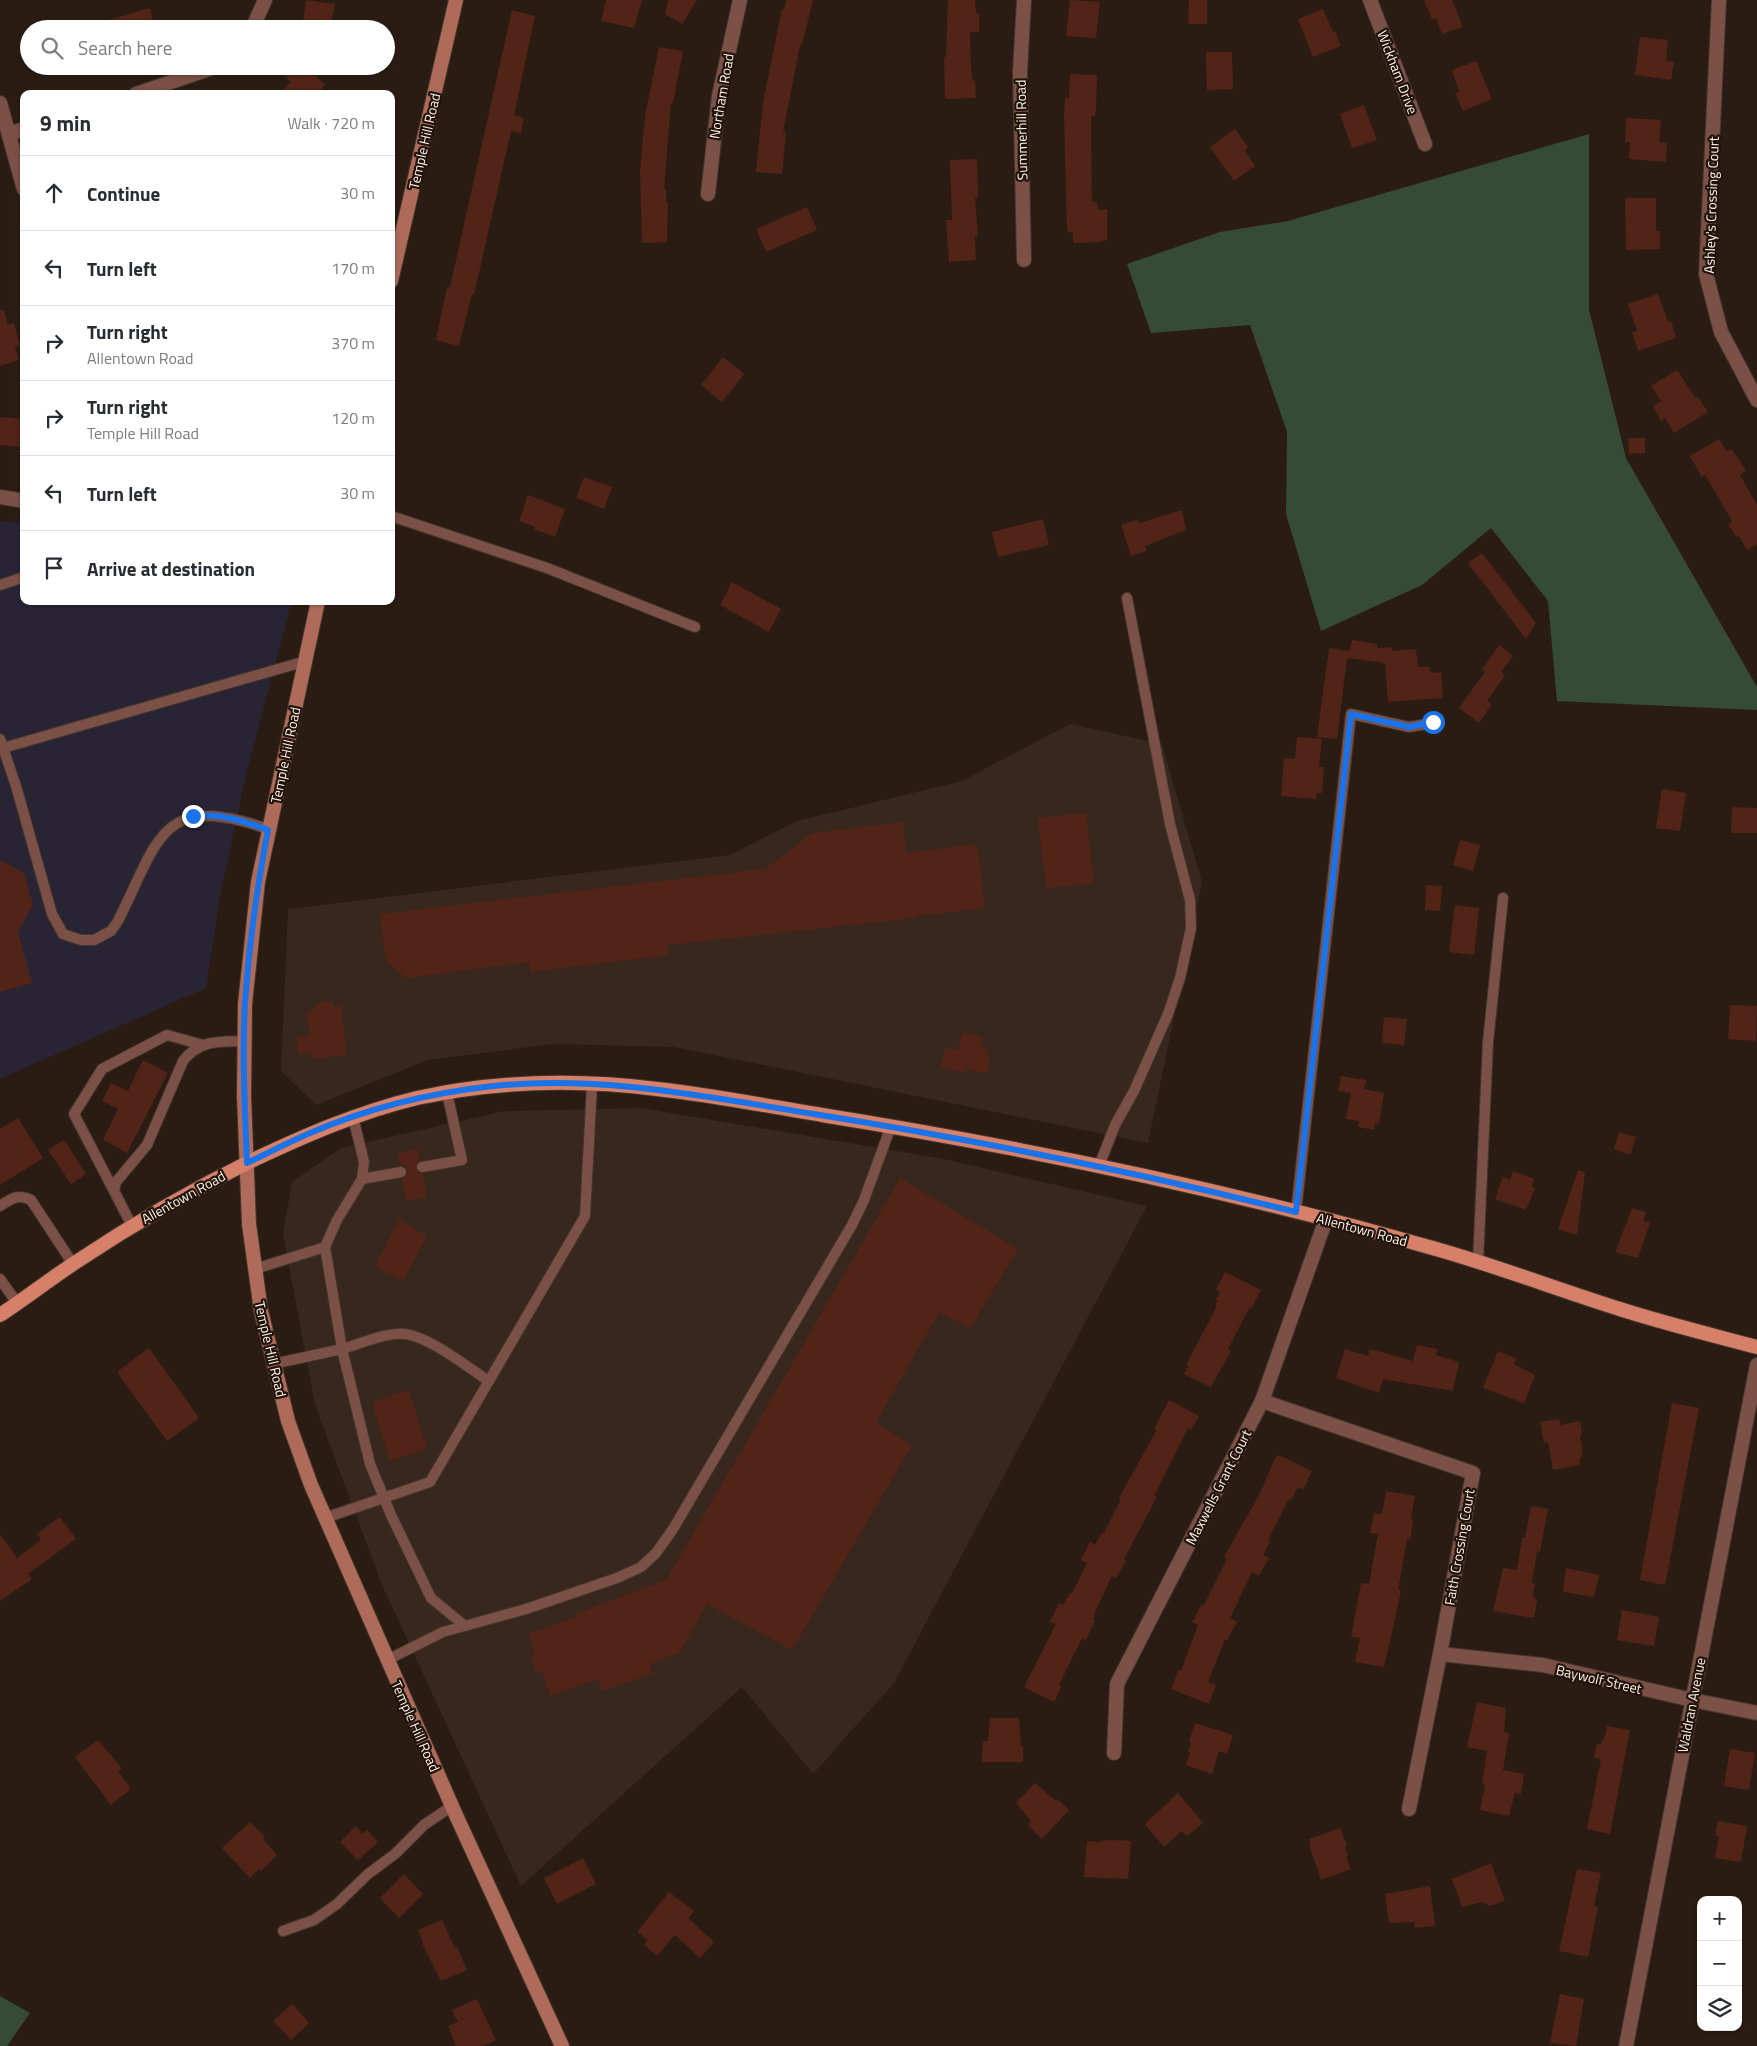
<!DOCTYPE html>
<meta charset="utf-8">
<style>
body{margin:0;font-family:"Titillium Web",sans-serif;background:#f2f2f3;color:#2b2b33}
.controls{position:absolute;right:15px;bottom:15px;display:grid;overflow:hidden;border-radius:10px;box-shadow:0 1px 4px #0004}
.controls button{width:45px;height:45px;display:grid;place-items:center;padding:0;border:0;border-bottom:1px solid #e1e1e2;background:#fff;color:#2b2b33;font:25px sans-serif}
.stop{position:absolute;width:15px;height:15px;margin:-11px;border:4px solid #1a73e8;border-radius:50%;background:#fff}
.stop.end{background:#1a73e8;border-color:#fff;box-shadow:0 1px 5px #0008}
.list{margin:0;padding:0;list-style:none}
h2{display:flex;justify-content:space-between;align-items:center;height:65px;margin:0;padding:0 20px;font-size:21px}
h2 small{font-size:16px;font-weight:400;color:#7c7c81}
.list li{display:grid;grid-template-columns:32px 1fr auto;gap:15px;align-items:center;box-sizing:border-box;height:75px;padding:0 20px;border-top:1px solid #e1e1e2}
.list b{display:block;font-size:19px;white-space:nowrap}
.list p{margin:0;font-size:16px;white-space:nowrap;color:#7c7c81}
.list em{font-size:16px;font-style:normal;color:#7c7c81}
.icon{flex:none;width:28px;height:28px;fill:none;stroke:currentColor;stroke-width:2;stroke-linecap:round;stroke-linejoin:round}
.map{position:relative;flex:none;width:1757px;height:2046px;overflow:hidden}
.search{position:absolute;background:#fff;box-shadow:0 1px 4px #0004;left:20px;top:20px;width:375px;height:55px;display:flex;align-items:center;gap:12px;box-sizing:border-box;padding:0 18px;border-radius:28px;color:#7c7c81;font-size:19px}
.panel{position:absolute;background:#fff;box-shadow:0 1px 4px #0004;left:20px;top:90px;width:375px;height:515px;border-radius:10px}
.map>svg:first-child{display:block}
.commercial{fill:#37271d}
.education{fill:#282434}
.green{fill:#364b34}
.building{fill:#522417}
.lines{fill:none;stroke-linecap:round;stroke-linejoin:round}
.service-casing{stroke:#43362c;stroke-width:12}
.minor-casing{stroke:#43362c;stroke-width:16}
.secondary-casing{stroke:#43362c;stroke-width:16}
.primary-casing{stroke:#43362c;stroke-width:16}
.service{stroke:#7b5046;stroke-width:10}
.minor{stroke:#7b5046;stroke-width:14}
.secondary{stroke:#ae6b5a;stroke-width:14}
.primary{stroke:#d67f69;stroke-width:14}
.route{stroke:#1a73e8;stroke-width:6}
.labels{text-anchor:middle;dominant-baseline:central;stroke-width:4.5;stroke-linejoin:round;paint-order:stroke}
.street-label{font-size:14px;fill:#fcf2eb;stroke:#201309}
</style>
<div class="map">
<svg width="1757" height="2046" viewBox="0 0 1757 2046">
<rect width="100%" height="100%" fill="#2a1c12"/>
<g class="commercial">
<path d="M1070,724L1162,744L1202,882L1148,1143L674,1047L552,1044L428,1060L316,1105L281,1071L288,909L730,855L797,821L962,781Z"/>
<path d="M641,1108L944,1159L1147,1206L894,1683L813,1774L742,1687L521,1886L382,1585L315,1405L283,1234L292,1182L341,1148L505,1111Z"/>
</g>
<path class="education" d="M0,521L24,523V601H292L247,771L221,891L206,988L0,1079Z"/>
<g class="green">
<path d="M1589,134V310L1626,458L1757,687V710L1557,701L1548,601L1491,528L1422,585L1321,631L1286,514L1287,432L1250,325L1151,333L1127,264L1220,232L1288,221Z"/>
<path d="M0,1996L30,2013L7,2046H0Z"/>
</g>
<g class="building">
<path d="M306,0L335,4L330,29H302Z"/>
<path d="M606,0H642L634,28L601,21Z"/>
<path d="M668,0H697L682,24L665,14Z"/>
<path d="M786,0H813L802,45H800L783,132H786L782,174L756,172L763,102L782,9L784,10Z"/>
<path d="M948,0H975L976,13H979V32H970L971,68L973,81H975L976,98L945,99L944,57H946Z"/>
<path d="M1070,0L1100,2L1096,38L1066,36Z"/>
<path d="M1189,0H1207V24H1188Z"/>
<path d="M1424,0H1452L1463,27L1442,34L1436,18L1432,20Z"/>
<path d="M150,8L155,29H94V24Z"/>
<path d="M1323,9L1333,32L1335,31L1341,46L1313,57L1298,19Z"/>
<path d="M512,10L535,16L514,115L524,118L521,133L511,131L474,295L472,294L459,346L436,340L447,287H450Z"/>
<path d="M1640,37L1668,40L1666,61L1674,62L1671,80L1635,75Z"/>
<path d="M659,47L683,51L673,103H671L664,189H666V202H668L667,242L642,243L640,171L645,116Z"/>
<path d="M1206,52H1232L1233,89L1207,90Z"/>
<path d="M1476,61L1492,99L1463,111L1455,93L1459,92L1452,70Z"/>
<path d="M293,66H306L325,85L316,94H279L291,82L284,75Z"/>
<path d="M1070,74L1097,75L1096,109L1095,116H1091L1092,202H1097L1098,210L1107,209V240L1099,242L1073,243V233L1067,231L1064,117L1065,97L1069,98Z"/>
<path d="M1364,105L1377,140L1352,148L1340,114Z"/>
<path d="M1626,118L1661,120L1659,142L1667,143L1666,162L1629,159L1630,142H1625Z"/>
<path d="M1235,129L1248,147L1245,150L1255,166L1234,181L1210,147Z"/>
<path d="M977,159L978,198H975L978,236H975L976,260L949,262L946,220H952L950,160Z"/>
<path d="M1625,198H1656V231H1660V249L1626,250Z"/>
<path d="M807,207L817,230L766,252L756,229Z"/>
<path d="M1658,294L1668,322L1671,321L1676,338L1638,351L1632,332L1637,331L1628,304Z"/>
<path d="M0,310H4L8,325L14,323L20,345L15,347L19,360L0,366Z"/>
<path d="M723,357L744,374L722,402L701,385Z"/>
<path d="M1677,370L1688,387L1696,398L1698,397L1708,412L1674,433L1665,418L1661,421L1653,406L1661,401L1651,386Z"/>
<path d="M0,417L24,419V447L0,445Z"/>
<path d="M1628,438H1645V453L1629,454Z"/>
<path d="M1719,439L1726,451L1732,450L1736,456H1737L1746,471L1740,475L1757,505V544L1747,550L1739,536L1736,537L1728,524L1732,521L1714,490L1705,475L1702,477L1690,456Z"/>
<path d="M584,477L612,487L604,509L576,498Z"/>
<path d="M528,495L565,509L555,537L534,529L535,527L519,521Z"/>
<path d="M1182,510L1186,530L1145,546L1147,551L1131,556L1121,525L1138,519L1139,523Z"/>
<path d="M1043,519L1049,545L998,557L992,532Z"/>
<path d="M1482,553L1536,623L1526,639L1468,563Z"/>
<path d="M732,582L781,609L769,632L720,605Z"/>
<path d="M1352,640L1377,644V648L1392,647V651L1416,649L1418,667H1429L1431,673L1441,672L1443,698L1388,702L1385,663L1347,658L1337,739L1317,737L1329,648L1350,651Z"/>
<path d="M1499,645L1513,656L1501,672L1505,675L1487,701L1492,704L1479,723L1459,708L1485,672L1482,670Z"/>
<path d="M1297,737L1322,739L1319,767H1324L1322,793H1317L1316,799L1281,796L1284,758L1295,759Z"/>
<path d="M1662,789L1686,793L1680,831L1656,828Z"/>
<path d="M1732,807L1757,808V833H1731Z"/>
<path d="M1086,813L1094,883L1046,888L1038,818Z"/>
<path d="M903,822L906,853L977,844L985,908L916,916L914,918L668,945L669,955L530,972L529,962L406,978L386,961L380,914L765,869L812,833Z"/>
<path d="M1460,840L1480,845L1473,871L1453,865Z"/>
<path d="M0,860L24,873L33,904L18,933L32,983L0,992Z"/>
<path d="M1426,885L1442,886L1440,911L1425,910Z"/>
<path d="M1455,905L1479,908L1474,955L1449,952Z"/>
<path d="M333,1001V1007L341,1006L347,1055L313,1059L312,1052L298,1054L296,1037L310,1035L307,1010L316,1009L315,1003Z"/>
<path d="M1730,1005L1757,1006L1756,1041L1728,1039Z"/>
<path d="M1384,1017L1407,1019L1404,1045L1382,1043Z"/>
<path d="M962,1032L983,1037L981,1046L988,1048L987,1055L990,1056L987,1073L966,1069L965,1073L941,1067L945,1047L958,1050Z"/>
<path d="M143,1060L168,1073L127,1153L103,1140L118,1109L102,1101L111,1083L128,1091Z"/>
<path d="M1341,1076L1366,1080L1364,1089L1384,1093L1379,1124L1375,1123L1374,1130L1358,1127L1359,1121L1346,1119L1351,1093L1338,1091Z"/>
<path d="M18,1118L43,1158L0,1185V1129Z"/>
<path d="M1619,1132L1636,1137L1630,1155L1614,1149Z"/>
<path d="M64,1140L86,1174L71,1184L48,1150Z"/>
<path d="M418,1149L420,1160L416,1164L415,1169L419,1173L423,1174L427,1197L406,1201L402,1179L406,1177L408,1171L406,1167L400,1165L398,1153Z"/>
<path d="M1578,1170L1585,1172L1577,1235L1558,1229Z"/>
<path d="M1513,1171L1534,1179L1532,1187L1535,1188L1526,1210L1495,1199L1503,1177L1510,1180Z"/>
<path d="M900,1178L1018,1249L970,1328L939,1312L876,1423L912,1445L792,1650L707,1604L679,1653L649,1664L653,1673L602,1691L598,1679L550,1696L542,1671L536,1673L530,1656L536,1655L528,1634L576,1617L575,1614L666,1580Z"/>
<path d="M1632,1208L1646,1212L1643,1221L1650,1223L1638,1258L1617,1253L1616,1250Z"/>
<path d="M399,1220L427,1236L403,1281L375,1266Z"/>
<path d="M1225,1272L1261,1290L1251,1309L1249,1308L1228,1349L1231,1351L1211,1387L1184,1374L1188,1366L1186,1365L1217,1306L1215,1305L1218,1300H1216L1220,1292L1216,1290Z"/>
<path d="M1417,1345L1437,1349L1436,1355L1459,1362L1453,1391L1383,1379L1379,1393L1336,1378L1345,1349L1368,1356L1370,1349L1413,1361Z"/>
<path d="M149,1348L199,1418L167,1441L117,1372Z"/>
<path d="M1498,1351L1517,1359L1514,1364L1535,1375L1524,1403L1483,1388Z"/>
<path d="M409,1390L427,1449L390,1461L372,1402Z"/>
<path d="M1169,1400L1199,1416L1191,1430L1188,1428L1154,1496L1157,1497L1124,1559L1126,1561L1116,1578L1112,1576L1095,1612L1093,1620L1095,1621L1086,1640L1082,1638L1059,1685L1062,1686L1054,1702L1024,1687L1056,1624L1050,1622L1059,1603L1063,1605L1070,1593L1072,1594L1087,1563L1081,1560L1090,1542L1095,1545L1102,1532L1104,1533L1121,1499L1119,1498L1156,1431L1154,1429Z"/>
<path d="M1672,1403L1699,1408L1665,1585L1640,1580Z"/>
<path d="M1559,1419L1560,1425L1580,1421L1582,1433L1580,1437L1583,1454L1579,1461L1580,1465L1553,1470L1548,1442L1544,1443L1540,1422Z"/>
<path d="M1279,1455L1312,1471L1303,1490L1298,1487L1291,1500L1289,1499L1272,1532L1268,1541L1270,1542L1263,1555L1269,1558L1259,1576L1252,1572L1230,1618L1237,1622L1227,1640L1225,1639L1208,1682L1216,1685L1209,1704L1171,1689L1178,1670L1181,1671L1198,1625L1192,1622L1202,1604L1204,1605L1227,1559L1224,1557L1259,1495L1276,1456L1278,1457Z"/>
<path d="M1386,1491L1415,1496L1411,1519L1413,1520L1410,1540L1407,1539L1398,1590H1401L1397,1610L1384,1667L1355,1662L1360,1638L1351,1637L1361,1583L1369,1584L1378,1534L1370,1533L1374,1513L1382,1514Z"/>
<path d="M1531,1506L1548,1509L1540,1552L1537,1551L1532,1583H1535L1533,1595L1537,1601L1534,1618L1493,1611L1503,1568L1517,1570L1522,1538H1525Z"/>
<path d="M60,1517L76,1539L28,1574L32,1579L0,1601V1534L17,1558L41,1540L37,1534Z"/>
<path d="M1566,1568L1599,1575L1594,1597L1563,1592Z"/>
<path d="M1622,1610L1659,1617L1654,1646L1617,1640Z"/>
<path d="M1477,1702L1506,1708L1504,1732L1509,1733L1503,1770L1524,1774L1521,1794L1515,1793L1509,1816L1480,1810L1485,1785L1482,1784L1487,1751L1467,1747Z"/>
<path d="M990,1718H1019L1021,1746H1023V1762H982L983,1741H988Z"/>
<path d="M1195,1723L1233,1735L1227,1754L1219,1751L1212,1774L1186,1765L1190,1753L1188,1752L1191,1743L1189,1742Z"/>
<path d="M1607,1726L1630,1730L1610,1834L1587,1829L1601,1759L1594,1758L1597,1744L1601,1745L1602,1739L1604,1740Z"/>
<path d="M98,1740L120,1766L121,1769L118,1771L131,1789L111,1805L75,1757Z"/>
<path d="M1730,1749L1755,1753L1749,1790L1724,1786Z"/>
<path d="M1035,1783L1056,1801L1058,1799L1069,1810L1042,1839L1028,1825L1031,1821L1016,1803Z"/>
<path d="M1178,1793L1203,1823L1187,1836L1182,1831L1164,1847L1145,1824Z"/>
<path d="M1718,1821L1747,1826L1741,1862L1715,1858L1719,1836L1715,1835Z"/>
<path d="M250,1822L265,1837L263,1839L277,1855L261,1871L259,1869L250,1878L222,1848Z"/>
<path d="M356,1826L362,1834L367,1830L378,1842L358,1860L340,1842Z"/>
<path d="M1340,1828L1347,1846L1345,1847L1348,1856L1346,1857L1351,1869L1321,1880L1309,1845L1311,1844L1309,1839Z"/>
<path d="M1111,1840L1131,1841L1128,1879L1084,1877L1087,1841L1101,1842V1841Z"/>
<path d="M583,1858L596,1884L557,1904L544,1878Z"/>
<path d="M1491,1863L1505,1901L1490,1906L1482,1902L1462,1907L1452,1879Z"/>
<path d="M1577,1869L1601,1873L1594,1906L1598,1907L1588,1957L1559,1951Z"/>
<path d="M404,1874L423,1894L399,1918L380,1898Z"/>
<path d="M1430,1886L1435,1926L1415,1928L1414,1922L1389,1923L1385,1894Z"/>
<path d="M669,1892L694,1911L688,1918L714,1942L700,1958L675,1935L657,1956L644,1945L648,1940L637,1932Z"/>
<path d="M442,1920L455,1948L457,1947L467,1970L441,1981L422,1943L423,1942L418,1930Z"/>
<path d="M1560,1994L1584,1999L1576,2046L1550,2043Z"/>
<path d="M477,1999L496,2040L483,2046H456L448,2026L458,2022L452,2010Z"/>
<path d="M292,2004L309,2023L291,2040L273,2021Z"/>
</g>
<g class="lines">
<defs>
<g id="service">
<path d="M391,516L547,568L695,627"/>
<path d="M0,585L24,577"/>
<path d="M0,739L16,786L52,914L63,934L81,940H94L111,931L118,921C160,837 161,792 268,829"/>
<path d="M3,748L306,661"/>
<path d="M353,1117L364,1162L362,1179L337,1220L325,1247L342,1349C361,1344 385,1332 405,1334C430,1337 467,1367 489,1381"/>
<path d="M1099,1166L1115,1125L1134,1091L1168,1014L1180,978L1191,928L1190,900L1170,824L1127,598"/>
<path d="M422,1167L462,1160L447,1093"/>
<path d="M362,1179L401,1172"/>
<path d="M114,1191L74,1114L102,1069L167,1035L203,1045"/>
<path d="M0,1206C11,1199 18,1193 31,1200L73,1264"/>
<path d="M1296,1212L1351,714L1409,727L1433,723"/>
<path d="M132,1226L114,1191L116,1182L147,1145L183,1061C200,1039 219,1042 245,1041"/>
<path d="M1478,1262L1488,1042L1503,898"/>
<path d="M255,1269L325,1247"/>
<path d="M0,1279L17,1303"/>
<path d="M273,1364L342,1349L370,1464L391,1515L431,1598L465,1626"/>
<path d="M325,1518L430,1482L585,1216L592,1085"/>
<path d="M387,1660L443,1632L526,1609L617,1578L641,1567L656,1553L673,1529L852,1225L864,1200L891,1126"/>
<path d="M283,1931L314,1920L337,1904L368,1874L395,1854L424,1825L452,1806"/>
</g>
<g id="minor">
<path d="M1024,0L1020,72L1024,260"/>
<path d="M1370,0L1425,144"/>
<path d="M1719,0L1706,274L1721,332L1757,400"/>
<path d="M252,29L265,0"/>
<path d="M136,94L218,66"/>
<path d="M0,103L24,189"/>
<path d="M9,134L24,129"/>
<path d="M708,194L719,96L740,0"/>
<path d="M0,497L24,501"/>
<path d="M1262,1401L1473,1473L1440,1654L1409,1809"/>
<path d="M1440,1654L1543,1665L1692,1700L1757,1713"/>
<path d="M1114,1753L1117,1684L1262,1401L1326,1219"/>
<path d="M1626,2046L1757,1365"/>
</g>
<g id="secondary">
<path d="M391,281L456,0"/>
<path d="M318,601L258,882L245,1004L244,1096L249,1224L261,1311L288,1421L311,1485L455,1813L562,2046"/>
</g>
<path id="primary" d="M0,1315C26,1298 50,1279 76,1262C133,1224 192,1190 253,1160C306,1135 359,1112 417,1098C495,1081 578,1079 657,1089C712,1095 767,1106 822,1115C1027,1148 1229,1190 1429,1247C1495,1265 1558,1290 1623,1310C1667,1324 1712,1335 1757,1347"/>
</defs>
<use href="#service" class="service-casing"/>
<use href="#minor" class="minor-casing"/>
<use href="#secondary" class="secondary-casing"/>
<use href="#primary" class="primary-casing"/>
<use href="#service" class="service"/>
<use href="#minor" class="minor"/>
<use href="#secondary" class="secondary"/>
<use href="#primary" class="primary"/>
</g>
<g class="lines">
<path class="route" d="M193,816C220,813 244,821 268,830C257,887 249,945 245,1003C242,1056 245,1110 247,1163C268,1153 289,1142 310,1133C368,1108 430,1093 493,1086C601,1075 708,1097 814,1114C976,1140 1136,1172 1296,1212L1351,714L1409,727L1433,722"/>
</g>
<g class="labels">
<g class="street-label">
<text transform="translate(1398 72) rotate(69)">Wickham Drive</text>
<text transform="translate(721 96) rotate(-80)">Northam Road</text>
<text transform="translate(1021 130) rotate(-91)">Summerhill Road</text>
<text transform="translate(424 141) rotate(-77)">Temple Hill Road</text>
<text transform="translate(1711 205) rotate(-88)">Ashley's Crossing Court</text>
<text transform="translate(285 755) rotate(-78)">Temple Hill Road</text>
<text transform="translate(183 1197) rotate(-29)">Allentown Road</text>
<text transform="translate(1362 1229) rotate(15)">Allentown Road</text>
<text transform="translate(271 1349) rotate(77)">Temple Hill Road</text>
<text transform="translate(1218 1487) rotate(-63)">Maxwells Grant Court</text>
<text transform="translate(1459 1547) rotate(-80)">Faith Crossing Court</text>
<text transform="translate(1599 1679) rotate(13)">Baywolf Street</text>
<text transform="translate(1691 1705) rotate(-79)">Waldran Avenue</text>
<text transform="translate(416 1726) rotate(66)">Temple Hill Road</text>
</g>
</g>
</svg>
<div class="controls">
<button>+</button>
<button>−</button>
<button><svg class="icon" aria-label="layers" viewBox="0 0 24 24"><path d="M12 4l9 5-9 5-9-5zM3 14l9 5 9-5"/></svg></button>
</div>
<div class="stop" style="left:1433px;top:722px"></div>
<div class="stop end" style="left:193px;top:816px"></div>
<div class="search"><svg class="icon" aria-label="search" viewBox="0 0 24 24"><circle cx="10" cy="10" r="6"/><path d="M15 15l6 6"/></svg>Search here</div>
<section class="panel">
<h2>9 min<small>Walk · 720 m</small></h2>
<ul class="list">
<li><svg class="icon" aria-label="ahead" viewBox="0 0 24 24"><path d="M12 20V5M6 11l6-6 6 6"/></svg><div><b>Continue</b></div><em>30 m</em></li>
<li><svg class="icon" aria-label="left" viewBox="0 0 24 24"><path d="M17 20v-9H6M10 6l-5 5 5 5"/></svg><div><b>Turn left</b></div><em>170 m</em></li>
<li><svg class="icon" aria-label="right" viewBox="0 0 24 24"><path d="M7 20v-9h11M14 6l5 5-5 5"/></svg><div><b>Turn right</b><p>Allentown Road</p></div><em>370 m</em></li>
<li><svg class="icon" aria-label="right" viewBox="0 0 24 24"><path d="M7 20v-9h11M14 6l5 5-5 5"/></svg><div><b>Turn right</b><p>Temple Hill Road</p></div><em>120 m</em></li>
<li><svg class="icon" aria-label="left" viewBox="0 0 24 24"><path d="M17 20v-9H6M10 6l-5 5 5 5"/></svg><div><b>Turn left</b></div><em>30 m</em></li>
<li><svg class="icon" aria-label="arrive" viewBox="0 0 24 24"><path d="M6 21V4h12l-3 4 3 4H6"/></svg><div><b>Arrive at destination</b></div></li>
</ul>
</section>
</div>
